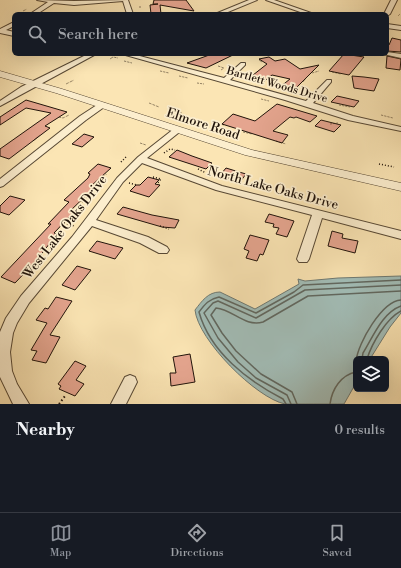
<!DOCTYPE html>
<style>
body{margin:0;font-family:"Libre Bodoni",serif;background:#20242c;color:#f1f3f6}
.controls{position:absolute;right:12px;bottom:12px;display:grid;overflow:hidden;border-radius:6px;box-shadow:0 4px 16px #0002}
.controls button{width:36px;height:36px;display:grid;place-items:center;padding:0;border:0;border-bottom:1px solid #363941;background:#171b24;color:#f1f3f6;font:20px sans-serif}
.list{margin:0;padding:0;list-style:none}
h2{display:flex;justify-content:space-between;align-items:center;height:52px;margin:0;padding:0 16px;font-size:17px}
h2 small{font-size:13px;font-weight:400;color:#9ea1a6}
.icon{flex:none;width:22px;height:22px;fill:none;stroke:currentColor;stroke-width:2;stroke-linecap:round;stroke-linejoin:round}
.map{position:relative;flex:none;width:401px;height:404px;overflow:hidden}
.search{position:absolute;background:#171b24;box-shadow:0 4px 16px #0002;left:12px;right:12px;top:12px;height:44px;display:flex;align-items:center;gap:10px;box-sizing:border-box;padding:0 14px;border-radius:6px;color:#9ea1a6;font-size:15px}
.sheet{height:108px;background:#171b24}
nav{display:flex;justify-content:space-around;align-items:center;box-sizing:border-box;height:56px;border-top:1px solid #363941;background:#171b24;font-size:11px;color:#9ea1a6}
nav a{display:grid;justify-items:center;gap:2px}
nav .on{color:#8c9099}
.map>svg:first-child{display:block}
.water{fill:#a2bdb7;stroke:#6e7972}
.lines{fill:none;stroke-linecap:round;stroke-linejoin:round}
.shore{stroke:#616860;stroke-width:1.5}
.building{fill:#e5a58f;stroke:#20130a}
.minor-casing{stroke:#574834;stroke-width:2}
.tertiary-casing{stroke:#574834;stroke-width:1}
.path-far2{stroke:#20130a;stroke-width:1;stroke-dasharray:0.5 1;stroke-linecap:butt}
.path-far1{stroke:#20130a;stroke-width:1.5;stroke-dasharray:1 2;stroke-linecap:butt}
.path{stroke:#20130a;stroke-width:2;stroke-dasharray:1.5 2.5;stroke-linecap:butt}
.minor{fill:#fceece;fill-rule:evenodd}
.tertiary{fill:#fceece;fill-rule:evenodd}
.labels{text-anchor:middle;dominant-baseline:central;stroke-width:3.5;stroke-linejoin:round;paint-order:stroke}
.far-street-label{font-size:11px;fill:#20130a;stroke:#fceece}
.street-label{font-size:13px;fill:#20130a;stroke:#fceece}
</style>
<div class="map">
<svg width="401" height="404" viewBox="0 0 401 404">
<rect width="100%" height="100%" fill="#fbe5b4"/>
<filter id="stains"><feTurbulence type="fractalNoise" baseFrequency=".005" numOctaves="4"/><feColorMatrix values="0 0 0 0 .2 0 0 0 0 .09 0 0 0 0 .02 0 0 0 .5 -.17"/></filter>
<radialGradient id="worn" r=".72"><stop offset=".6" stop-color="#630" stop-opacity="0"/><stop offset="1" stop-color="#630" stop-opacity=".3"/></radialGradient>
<path class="water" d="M401,276V313L390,327L370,359H356V383L344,404C328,404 299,404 285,404C256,398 198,340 195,310C202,301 208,292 220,292L255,309L299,284L298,279L305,281L338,278Z"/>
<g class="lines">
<g class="shore">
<path d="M362,359L363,353C373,337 382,313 401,306"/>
<path d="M367,359C372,343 386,319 401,311"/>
<path d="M356,361C358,343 382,301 401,300"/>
<path d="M286,404L283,399C248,381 210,352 199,312C205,304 209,299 219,297L256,313L294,292L303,285L401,280"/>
<path d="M291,404L287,395L256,378L238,362L218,338L204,313L213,303L218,301L256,318L305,290L401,285"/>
<path d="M297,404L292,392L261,374L236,351L222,333L211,315L216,308C234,310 244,327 263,322L308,296L401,291"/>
<path d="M330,404C332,389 341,375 356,372"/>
</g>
</g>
<g class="building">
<path d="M154,0H186L194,11L160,5L161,14H151L150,5L158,4H153Z"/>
<path d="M392,38L401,40V52L387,51V45H389Z"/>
<path d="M212,54H235L206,68L187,63Z"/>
<path d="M344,54L364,57L349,75L329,71Z"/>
<path d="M387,56L401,59L400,70L386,68Z"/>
<path d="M269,57L275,61L285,59L300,69L319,65L293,91L280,87L290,79L272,75L262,83L248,79L267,64L259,59Z"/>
<path d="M352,76L364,77L379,79L374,91L354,88Z"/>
<path d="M337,96L346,98L359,101L354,107L331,102Z"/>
<path d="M26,100L67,112L45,126L50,128L9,159L0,156V149L51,113L26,108L0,125V117Z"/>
<path d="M277,104L317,116L310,122L296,117L294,118L290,117L273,131L288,135L282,143L222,124L233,114L255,121Z"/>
<path d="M321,120L341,125L334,132L315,126Z"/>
<path d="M84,134L94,137L82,147L72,144Z"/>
<path d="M177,150L192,156L212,163L206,169L169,157Z"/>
<path d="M98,164L111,168L90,187L94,188L69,212L73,213L54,233L57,234L36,261L15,283L1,277L51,224H48L69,202L64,200L88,178L90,174L88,173Z"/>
<path d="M226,168L239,172L246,174L240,182L221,174Z"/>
<path d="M148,177L159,180L155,184L160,185L149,197L130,191L136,185H140Z"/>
<path d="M10,196L25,200L9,215L0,212V206Z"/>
<path d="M123,207L152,215L179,220L175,228L162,227L117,214Z"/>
<path d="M269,214L294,221L287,237L276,234L279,228L273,227L274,224L265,222Z"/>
<path d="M332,231L343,234L342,238L358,241L355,253L328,246Z"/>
<path d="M250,235L269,240L263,255L260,254L257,261L246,258L249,251L244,249Z"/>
<path d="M97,241L123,248L115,259L89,251Z"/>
<path d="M77,266L91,270L75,290L62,285Z"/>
<path d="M56,297L72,301L50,335L60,337L46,363L32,360L37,351L31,350L47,323L36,320L45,308L48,309Z"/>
<path d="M190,354L195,382L171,386L170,373H176L173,357Z"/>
<path d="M75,361L86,366L76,380L84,384L75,396L59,389L61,386L58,384Z"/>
</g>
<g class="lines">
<defs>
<g id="minor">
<path d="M37,0L74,1L128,0L133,14H127L123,1L74,5L54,3L37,14H30L48,2Z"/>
<path d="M249,0H257L223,14H215Z"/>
<path d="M266,0H274L314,14H306Z"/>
<path d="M391,0H397L390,14L387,16V14H384Z"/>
<path d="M14,22V26L6,30L14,32V36L0,33V29Z"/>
<path d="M387,24L401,26V30L387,28Z"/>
<path d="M387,52L401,54V58L383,54H387Z"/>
<path d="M88,54H96L0,106V101L21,87Z"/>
<path d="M122,54H132L224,78L241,63H245V65L230,80L306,101L327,80H331V82L313,103L353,116L401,127V131L348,120L285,100Z"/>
<path d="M100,103H103L107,105L86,120L3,186L0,187V179L80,116Z"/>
<path d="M175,128H181L182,130L147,158L222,186L401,231V239L322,218L309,259L307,262H299L297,259L312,215L216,190L142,163L123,182L96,220L148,237L167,247L169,250L167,253H159L140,243L92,226L29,303L17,323L13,333L10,352L12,371L17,384L29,404H13L0,377V332L6,318L21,296L72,237L117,178L138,157Z"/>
<path d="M130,375L135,377L137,382L126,404H111L125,377Z"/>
</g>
<path id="tertiary" d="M0,71L62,89L252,150L401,183V191L245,155L56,93L0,77Z"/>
</defs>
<use href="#minor" class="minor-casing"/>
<use href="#tertiary" class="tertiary-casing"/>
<g class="path-far2">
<path d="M140,6V8"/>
<path d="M23,11L27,9"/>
<path d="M398,16L400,14"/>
<path d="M110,59L113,57L118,58"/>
<path d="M259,60L262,62"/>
<path d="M124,61L132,63"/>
<path d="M218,66L224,68L221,70"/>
<path d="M160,71L169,73"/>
<path d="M332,72L341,74"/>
<path d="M312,73L319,71"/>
<path d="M242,74L250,76"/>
<path d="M179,76L188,78"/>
<path d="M303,82L306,78"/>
<path d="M197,83L204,84"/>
<path d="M66,84L74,80"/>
<path d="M261,99L269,101"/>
<path d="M149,103L159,107"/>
<path d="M339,105L350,107"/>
<path d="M176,111L182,113"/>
<path d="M381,115L393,118"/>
<path d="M59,117L63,118L69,115"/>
<path d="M216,123L224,125"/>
<path d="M330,124L338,123"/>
<path d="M243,132L252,134"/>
<path d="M33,141L40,135"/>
<path d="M276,141L286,144"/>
<path d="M140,143L146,145"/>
</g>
<g class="path-far1">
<path d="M164,153L170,149L175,150"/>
<path d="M121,162L126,157"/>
<path d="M379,164L394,167"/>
<path d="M198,169L206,173"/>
<path d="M153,177L161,179L157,184"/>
<path d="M222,177L233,180"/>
<path d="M102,179L106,174"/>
<path d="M129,183L137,185"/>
<path d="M82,202L88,196L86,195"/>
<path d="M64,223L74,226"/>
<path d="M160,226L169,229"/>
</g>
<path class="path" d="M59,404L65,396"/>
<use href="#minor" class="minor"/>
<use href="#tertiary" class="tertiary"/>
</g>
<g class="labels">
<g class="far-street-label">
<text transform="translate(277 85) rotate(16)">Bartlett Woods Drive</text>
</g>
<g class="street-label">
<text transform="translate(203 124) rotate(18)">Elmore Road</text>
<text transform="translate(273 188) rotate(15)">North Lake Oaks Drive</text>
<text transform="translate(65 227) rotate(-52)">West Lake Oaks Drive</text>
</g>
</g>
<rect width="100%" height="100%" filter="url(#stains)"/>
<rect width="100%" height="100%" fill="url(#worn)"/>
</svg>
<div class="controls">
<button><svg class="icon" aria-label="layers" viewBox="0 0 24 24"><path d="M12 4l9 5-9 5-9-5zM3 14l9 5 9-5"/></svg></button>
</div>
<div class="search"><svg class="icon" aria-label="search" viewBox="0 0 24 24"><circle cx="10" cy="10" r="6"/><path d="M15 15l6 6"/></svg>Search here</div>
</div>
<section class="sheet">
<h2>Nearby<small>0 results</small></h2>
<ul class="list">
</ul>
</section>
<nav>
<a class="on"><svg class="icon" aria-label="map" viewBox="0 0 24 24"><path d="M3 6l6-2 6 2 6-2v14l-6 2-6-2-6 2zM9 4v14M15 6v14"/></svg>Map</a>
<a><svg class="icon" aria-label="directions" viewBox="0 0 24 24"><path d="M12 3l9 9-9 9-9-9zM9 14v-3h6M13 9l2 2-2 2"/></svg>Directions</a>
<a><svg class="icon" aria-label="saved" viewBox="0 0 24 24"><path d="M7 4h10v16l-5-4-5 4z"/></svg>Saved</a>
</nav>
